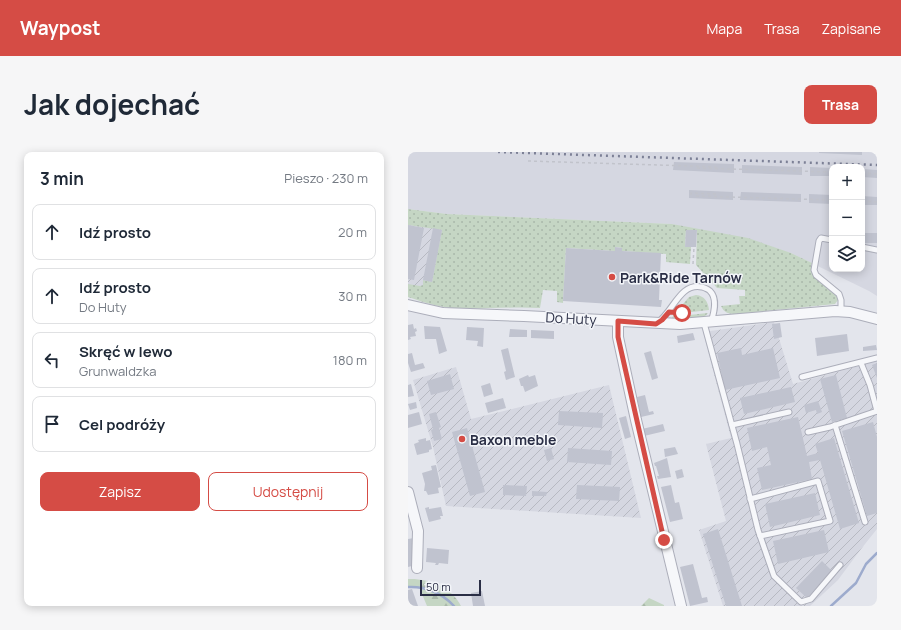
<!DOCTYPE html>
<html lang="pl">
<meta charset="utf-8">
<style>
body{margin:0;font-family:Manrope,sans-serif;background:#f6f6f7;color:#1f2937}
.controls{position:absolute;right:12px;top:12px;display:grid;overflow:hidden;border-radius:8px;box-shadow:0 2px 10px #0003}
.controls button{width:36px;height:36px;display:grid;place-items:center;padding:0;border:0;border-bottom:1px solid #e0e1e3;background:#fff;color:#1f2937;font:20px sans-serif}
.scale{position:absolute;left:12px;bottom:10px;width:61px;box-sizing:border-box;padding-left:4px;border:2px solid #2a2e45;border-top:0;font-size:11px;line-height:14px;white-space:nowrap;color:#2a2e45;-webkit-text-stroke:3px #f3f5f9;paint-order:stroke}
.stop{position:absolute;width:12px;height:12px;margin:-9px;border:3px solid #d54c45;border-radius:50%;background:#fff}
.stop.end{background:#d54c45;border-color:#fff;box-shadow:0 1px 4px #0008}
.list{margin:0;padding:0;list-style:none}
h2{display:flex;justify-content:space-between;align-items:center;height:52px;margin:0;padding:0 16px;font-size:17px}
h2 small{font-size:13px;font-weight:400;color:#747a83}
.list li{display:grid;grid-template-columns:26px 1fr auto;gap:12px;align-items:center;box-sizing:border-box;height:56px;margin:0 8px 8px;padding:0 8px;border:1px solid #e0e1e3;border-radius:8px}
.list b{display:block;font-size:15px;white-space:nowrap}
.list p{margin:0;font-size:13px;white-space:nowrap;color:#747a83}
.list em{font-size:13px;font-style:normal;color:#747a83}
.actions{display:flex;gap:8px;padding:12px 16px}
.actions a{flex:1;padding:9px 0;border:1px solid #d54c45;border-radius:8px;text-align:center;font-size:14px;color:#d54c45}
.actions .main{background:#d54c45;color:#fff}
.icon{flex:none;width:22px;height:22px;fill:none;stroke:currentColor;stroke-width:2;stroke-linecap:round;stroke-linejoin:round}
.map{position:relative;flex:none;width:469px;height:454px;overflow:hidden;border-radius:8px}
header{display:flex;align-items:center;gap:24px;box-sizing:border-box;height:56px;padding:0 20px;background:#d54c45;color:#fff}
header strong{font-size:19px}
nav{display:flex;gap:22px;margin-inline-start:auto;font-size:14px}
.intro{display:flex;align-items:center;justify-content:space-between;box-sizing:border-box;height:96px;padding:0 24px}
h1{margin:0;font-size:28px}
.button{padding:10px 18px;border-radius:8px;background:#d54c45;color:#fff;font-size:14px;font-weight:700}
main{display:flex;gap:24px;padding:0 24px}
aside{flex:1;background:#fff;border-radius:8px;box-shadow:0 2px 10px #0003}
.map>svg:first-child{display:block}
.built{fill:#d5d7e1;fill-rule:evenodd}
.industrial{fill:url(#industrial-furrows)}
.grass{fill:url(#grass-dots)}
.forest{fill:url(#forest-firs)}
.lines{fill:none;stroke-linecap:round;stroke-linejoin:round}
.stream{stroke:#9dabcd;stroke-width:2.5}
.building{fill:#c0c3cf}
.service-casing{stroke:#acaeba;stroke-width:7}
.minor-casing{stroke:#acaeba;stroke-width:12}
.path{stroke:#c1c3cb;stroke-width:1.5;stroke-dasharray:3 3;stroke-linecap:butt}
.service{stroke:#f6f7fa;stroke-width:5}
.minor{stroke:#f6f7fa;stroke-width:10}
.rail{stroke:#7c8096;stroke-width:2.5;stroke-dasharray:2 4;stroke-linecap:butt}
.route{stroke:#d54c45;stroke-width:5}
.poi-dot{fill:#d54c45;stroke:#f3f5f9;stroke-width:1.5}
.labels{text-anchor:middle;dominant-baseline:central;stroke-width:3;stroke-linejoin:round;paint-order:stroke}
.poi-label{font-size:14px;font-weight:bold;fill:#2a2e45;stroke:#f3f5f9;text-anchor:start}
.street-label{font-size:14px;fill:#2a2e45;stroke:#f3f5f9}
</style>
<header>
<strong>Waypost</strong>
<nav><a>Mapa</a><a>Trasa</a><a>Zapisane</a></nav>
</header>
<div class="intro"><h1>Jak dojechać</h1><a class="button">Trasa</a></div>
<main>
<aside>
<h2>3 min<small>Pieszo · 230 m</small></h2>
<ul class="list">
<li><svg class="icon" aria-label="ahead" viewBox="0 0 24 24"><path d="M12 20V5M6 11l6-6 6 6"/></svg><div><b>Idź prosto</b></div><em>20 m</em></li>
<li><svg class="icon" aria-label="ahead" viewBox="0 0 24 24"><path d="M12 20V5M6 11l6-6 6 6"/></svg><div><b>Idź prosto</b><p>Do Huty</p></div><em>30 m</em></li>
<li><svg class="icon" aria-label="left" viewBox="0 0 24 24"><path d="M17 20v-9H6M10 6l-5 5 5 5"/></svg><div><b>Skręć w lewo</b><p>Grunwaldzka</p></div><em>180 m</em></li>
<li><svg class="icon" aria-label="arrive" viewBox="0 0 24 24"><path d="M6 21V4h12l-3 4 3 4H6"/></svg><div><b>Cel podróży</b></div></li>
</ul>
<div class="actions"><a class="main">Zapisz</a><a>Udostępnij</a></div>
</aside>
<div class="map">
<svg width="469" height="454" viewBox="0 0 469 454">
<defs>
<pattern id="industrial-furrows" width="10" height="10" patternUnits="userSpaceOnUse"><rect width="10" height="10" fill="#d5d7e1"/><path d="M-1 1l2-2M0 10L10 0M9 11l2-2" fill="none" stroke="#b7b9c2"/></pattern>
<pattern id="grass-dots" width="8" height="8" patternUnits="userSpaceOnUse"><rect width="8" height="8" fill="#c5d6c4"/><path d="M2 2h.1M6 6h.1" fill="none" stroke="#a9b8aa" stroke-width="1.8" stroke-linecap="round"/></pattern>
<pattern id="forest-firs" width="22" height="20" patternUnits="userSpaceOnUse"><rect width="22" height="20" fill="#c5d6c4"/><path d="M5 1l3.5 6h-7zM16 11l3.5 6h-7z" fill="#a9b8aa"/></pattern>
</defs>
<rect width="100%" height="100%" fill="#e3e5ec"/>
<path class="built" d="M0,0H469V144L461,139L383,101L264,72L39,62L0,57ZM424,15H454V117H424Z"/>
<g class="industrial">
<path d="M0,72L35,77L23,149L0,140Z"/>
<path d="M366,170L385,232L469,209V377L453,397L430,428L402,454H315L291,378L318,369L298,292L323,286L295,180Z"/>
<path d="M48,215L63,267L201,233L233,366L38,354L25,295L5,228Z"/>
</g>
<g class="grass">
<path d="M0,57L39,62L264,72L340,86L383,101L404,111C397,128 427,133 430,148L427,152L328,162C321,162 316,161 313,154L332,152L331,144H337V138L309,136L288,113L289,79L278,78L277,95H283L282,112L258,110V102L214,99V96L207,95V99L158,96L155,151L149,150V139L135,138L132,156C103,154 74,158 45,156C30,155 15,150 0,145V132L12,134L15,133V128L24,130L34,78L0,73Z"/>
<path d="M288,143C297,144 300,150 301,158L284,160H268L281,145Z"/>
<path d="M300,161C292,171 276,167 264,167V166L266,162L281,163Z"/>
</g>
<g class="forest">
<path d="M0,427C20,426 44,435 53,454H19L11,435H0Z"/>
<path d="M241,446L256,453V454H233Z"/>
</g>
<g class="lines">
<g class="stream">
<path d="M0,435C17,434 34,441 46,454"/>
<path d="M423,454L448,431L458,412L469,401"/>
</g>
</g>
<g class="building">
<path d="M411,0H454V3L411,1Z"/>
<path d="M266,10L326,12V21L265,18Z"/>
<path d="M334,13L394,15V23L334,21Z"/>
<path d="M402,15L424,16V24H402Z"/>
<path d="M454,17L469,18V26L454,25Z"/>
<path d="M281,38L325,40V48L281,46Z"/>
<path d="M333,40L393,42V50L332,48Z"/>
<path d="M401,42L424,43V52L401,51Z"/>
<path d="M454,44L469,45V53H454Z"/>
<path d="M0,73L16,76L6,128L0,127Z"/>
<path d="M25,76L34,78L24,130L15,128Z"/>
<path d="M278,78H289L288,95H277Z"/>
<rect x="454" y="81" width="15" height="10"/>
<path d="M207,95L214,96V99L253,101L251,148H254L253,155L155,149L158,96L207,99Z"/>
<path d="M372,171L374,185L366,187L364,172Z"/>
<path d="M5,172L6,177L8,176L9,179L7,180L8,184L2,185L3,187L0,188V173Z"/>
<path d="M16,174L32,175L39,199L31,202L28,187H17Z"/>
<path d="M59,175L76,176L75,195L69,194L70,189L58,188Z"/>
<path d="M102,177L119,178V185H101Z"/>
<path d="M123,178L146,179V187L123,186Z"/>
<path d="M285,181L287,188L270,191L269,184Z"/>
<path d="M439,182L441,199L409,204L407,186Z"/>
<path d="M468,193L469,198L455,199V195Z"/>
<path d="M100,196L107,225L98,228L96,220L98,219L93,198Z"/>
<path d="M333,196L334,203L365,196L372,226L317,238L309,201Z"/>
<path d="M243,199L250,226L244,228L236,201Z"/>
<path d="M4,201L7,213L15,211L17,216L3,220L0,211V202Z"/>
<path d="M469,211V226L464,213Z"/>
<path d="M42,222L46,237L23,243L19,229Z"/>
<path d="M120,223L121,225L127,223L130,234L117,240L115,234H113L111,227Z"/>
<path d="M428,223L439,266L424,270L412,227Z"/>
<path d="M82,231L85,242L76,245L73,234Z"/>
<path d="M3,232L6,244L0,245V233Z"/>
<path d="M383,235L387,250L336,262L332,246Z"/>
<path d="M237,243L241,260L245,259L246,262L233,265L229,245Z"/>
<path d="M95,246L98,256L80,261L77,251Z"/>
<path d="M410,249L414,260L409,262L408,258L398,261L396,253Z"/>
<path d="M8,250L9,256L2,258L0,252Z"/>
<path d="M151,259L195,261L194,276L150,273Z"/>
<path d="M11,260L14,272L0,276V263Z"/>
<path d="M28,260L33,275L31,276L34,287L26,289L23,278L25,277L21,262Z"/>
<path d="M218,264L223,285L217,287L211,266Z"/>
<path d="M390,265L399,304L410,301L407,292L426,286L451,371L432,377L412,308L401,310L404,327L354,338L349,316L363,313L359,295L344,299L339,276Z"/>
<path d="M465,270L469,285V361L459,364L434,279Z"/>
<path d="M255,272L257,279L236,284L234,277Z"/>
<path d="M59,276L77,340L62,344L44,280Z"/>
<path d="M18,286V289L22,288L24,297L21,298V300L9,303L6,292L11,290L10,288Z"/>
<path d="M267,295L270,302L257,305L256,297Z"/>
<path d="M143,296L146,307L139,309L136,298Z"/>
<path d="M160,296L204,299L203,313L159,310Z"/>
<path d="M259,306L263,325L250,327L249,324H251L248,314H247L246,311Z"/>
<path d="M28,313L33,335L30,336L31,341L20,343L18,339H16L17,332L14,321L24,318L23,314Z"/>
<path d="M274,317L276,325L269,327L267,319Z"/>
<path d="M95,333L119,334L118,344L95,343Z"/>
<path d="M169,333L212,335L211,349L168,347Z"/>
<path d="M263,333L267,351L271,350L275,367L262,370L253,335Z"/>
<path d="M124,339L139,340L138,344H124Z"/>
<path d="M407,341L412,363L362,375L357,352Z"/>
<path d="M21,355V357L33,355L35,364H32L33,367L21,370L17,356Z"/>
<path d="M310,377L334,454H318L295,382Z"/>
<path d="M416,378L421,400L370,412L365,389Z"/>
<path d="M6,386L4,414L0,415V387Z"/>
<path d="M19,396L41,398L40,412L31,411L30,413H27L28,411L18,410Z"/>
<path d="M414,409L424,419L399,446L388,436Z"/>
<path d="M285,412L294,446L299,445L300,450L282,454L272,415Z"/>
<path d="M4,437L10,454H2L0,448V438Z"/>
<path d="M74,439L77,454H65L63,441Z"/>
</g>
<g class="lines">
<defs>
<g id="service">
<path d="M424,88L413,86L411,89L406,118L408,123L431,142L433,148V159"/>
<path d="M454,95L469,98"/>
<path d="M250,170C265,160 272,130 294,135C297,136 300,137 302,139C310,147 306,161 303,170"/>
<path d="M296,171L329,292L350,378L366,424L393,450L403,447L432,413"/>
<path d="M453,211L462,233L469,259"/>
<path d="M394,225L469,206"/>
<path d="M324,273L381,260"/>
<path d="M427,273L457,370"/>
<path d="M400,280L422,275L469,259"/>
<path d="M342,347L410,329L422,369L352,384"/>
</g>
<g id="minor">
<path d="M0,153L35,161L116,164L272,172L427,159L442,160L469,167"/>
<path d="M210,169V185L228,268L273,454"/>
<path d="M0,340L10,379L9,416"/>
</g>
</defs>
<use href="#service" class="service-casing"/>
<use href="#minor" class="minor-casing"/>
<g class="path">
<path d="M120,9L283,14"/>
<path d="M283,15V14L308,15V16"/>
<path d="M289,16L424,20"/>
<path d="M454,21L469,22"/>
<path d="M283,43V41L309,42V44"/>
<path d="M288,44L424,48"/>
<path d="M454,49L469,50"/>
<path d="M285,112L286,95"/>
<path d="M266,161L281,162"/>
</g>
<use href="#service" class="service"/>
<use href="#minor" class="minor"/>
<path class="rail" d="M90,0L469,13"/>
</g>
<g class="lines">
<path class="route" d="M256,388L210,185V169L248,172L254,168L261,160L274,161"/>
</g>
<g class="poi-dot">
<circle cx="204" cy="125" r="4"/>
<circle cx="54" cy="287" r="4"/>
</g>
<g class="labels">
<g class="poi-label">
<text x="212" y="125">Park&amp;Ride Tarnów</text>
<text x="62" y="287">Baxon meble</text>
</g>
<g class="street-label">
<text transform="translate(163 166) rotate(3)">Do Huty</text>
</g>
</g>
</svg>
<div class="controls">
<button>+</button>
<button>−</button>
<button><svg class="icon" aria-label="layers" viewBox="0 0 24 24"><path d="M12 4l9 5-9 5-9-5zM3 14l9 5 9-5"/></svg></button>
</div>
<div class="scale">50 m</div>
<div class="stop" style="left:274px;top:161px"></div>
<div class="stop end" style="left:256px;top:388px"></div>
</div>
</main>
